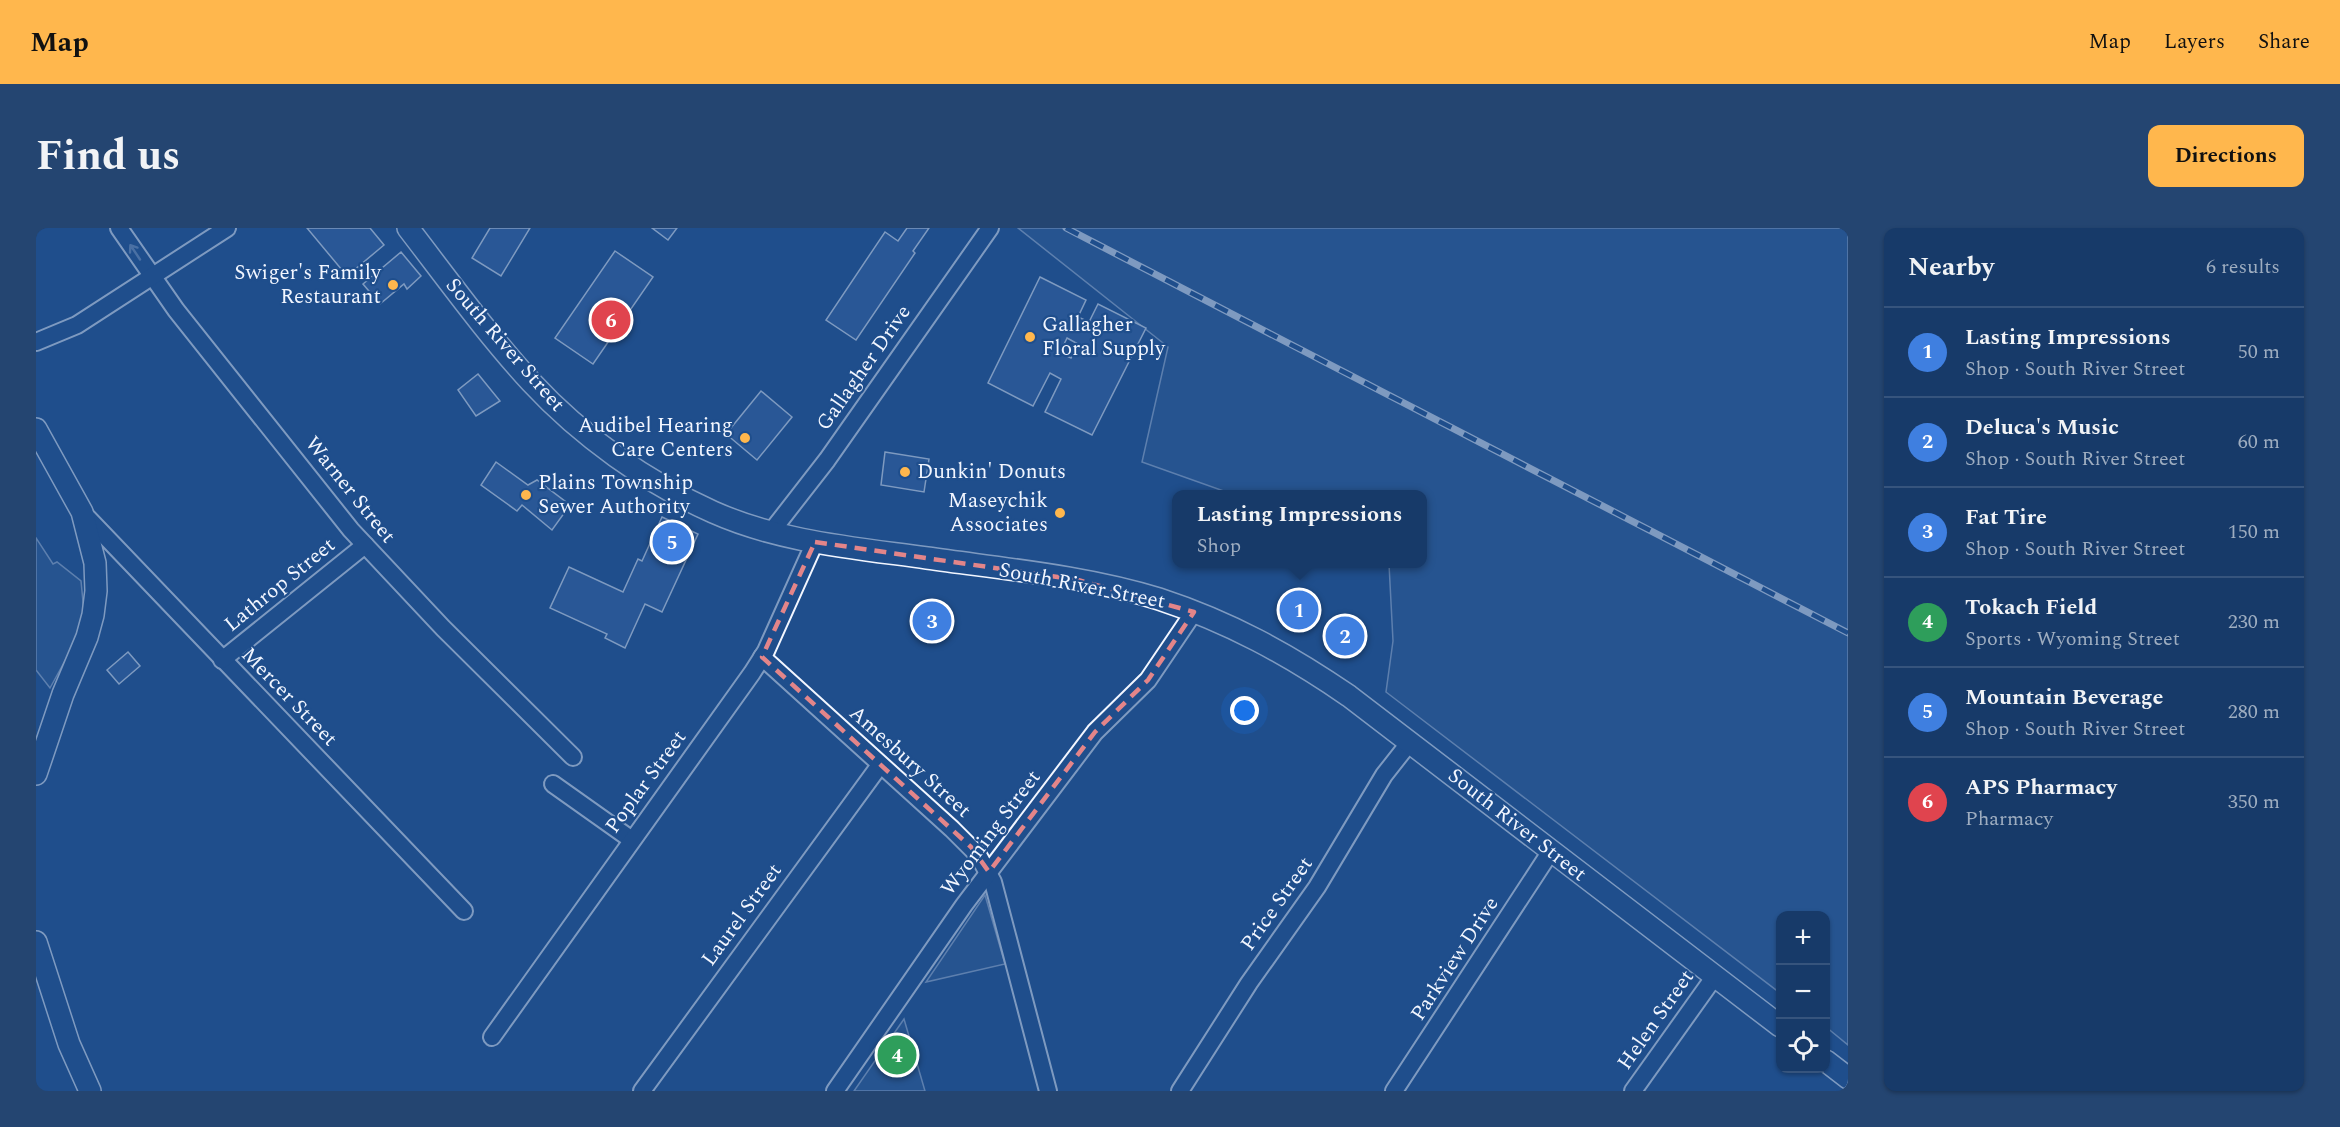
<!DOCTYPE html>
<meta charset="utf-8">
<style>
body{margin:0;font-family:Spectral,serif;background:#244571;color:#f1f3f6}
.controls{position:absolute;right:18px;bottom:18px;display:grid;overflow:hidden;border-radius:12px;box-shadow:0 2px 4px #0004}
.controls button{width:54px;height:54px;display:grid;place-items:center;padding:0;border:0;border-bottom:2px solid #36547d;background:#173a69;color:#f1f3f6;font:30px sans-serif}
.you{position:absolute;left:1209px;top:483px;width:21px;height:21px;margin:-15px;border:4px solid #fff;border-radius:50%;background:#1a73e8;box-shadow:0 0 0 9px #1a73e833}
.badge{display:grid;place-items:center;width:39px;height:39px;border-radius:50%;background:#ffb74d;color:#fff;font-size:20px;font-weight:700}
.pin{position:absolute;translate:-50% -50%;border:3px solid #fff;box-shadow:0 2px 6px #0006}
.popup{position:absolute;left:1136px;top:262px;width:255px;height:78px;box-sizing:border-box;display:grid;place-content:center;border-radius:12px;background:#173a69;filter:drop-shadow(0 2px 4px #0005);font-size:20px;white-space:nowrap;color:#9eadc0}
.popup b{font-size:22px;color:#f1f3f6}
.popup::after{content:'';position:absolute;left:50%;top:100%;margin-left:-12px;border:12px solid transparent;border-top-color:#173a69}
.list{margin:0;padding:0;list-style:none}
h2{display:flex;justify-content:space-between;align-items:center;height:78px;margin:0;padding:0 24px;font-size:26px}
h2 small{font-size:20px;font-weight:400;color:#9eadc0}
.list li{display:grid;grid-template-columns:39px 1fr auto;gap:18px;align-items:center;box-sizing:border-box;height:90px;padding:0 24px;border-top:2px solid #36547d}
.list b{display:block;font-size:22px;white-space:nowrap}
.list p{margin:0;font-size:20px;white-space:nowrap;color:#9eadc0}
.list em{font-size:20px;font-style:normal;color:#9eadc0}
.icon{flex:none;width:33px;height:33px;fill:none;stroke:currentColor;stroke-width:2;stroke-linecap:round;stroke-linejoin:round}
.map{position:relative;flex:none;width:1812px;height:863px;overflow:hidden;border-radius:12px}
header{display:flex;align-items:center;gap:36px;box-sizing:border-box;height:84px;padding:0 30px;background:#ffb74d;color:#111}
header strong{font-size:28px}
nav{display:flex;gap:33px;margin-inline-start:auto;font-size:21px}
.intro{display:flex;align-items:center;justify-content:space-between;box-sizing:border-box;height:144px;padding:0 36px}
h1{margin:0;font-size:42px}
.button{padding:15px 27px;border-radius:12px;background:#ffb74d;color:#111;font-size:21px;font-weight:700}
main{display:flex;gap:36px;padding:0 36px}
aside{flex:1;background:#173a69;border-radius:12px;box-shadow:0 2px 4px #0004}
.map>svg:first-child{display:block}
.built{fill:#305b95;stroke:#a8bbd7;stroke-width:1.5}
.building{fill:#3563a3;stroke:#f2f6ff;stroke-width:1.5;fill-rule:evenodd}
.lines{fill:none;stroke-linecap:round;stroke-linejoin:round}
.minor-casing{stroke:#f2f6ff;stroke-width:20}
.major-casing{stroke:#f2f6ff;stroke-width:24}
.minor{stroke:#1f4e8c;stroke-width:16}
.major{stroke:#1f4e8c;stroke-width:21}
.rail-casing{stroke:#f2f6ff;stroke-width:7}
.rail{stroke:#1f4e8c;stroke-width:4.5;stroke-dasharray:14;stroke-linecap:butt}
.oneway{stroke:#7e9ac0}
.marked{fill:none;stroke:#e38589;stroke-width:4.5;stroke-dasharray:12 8;stroke-linejoin:round}
.poi-dot{fill:#ffb74d;stroke:#1f4e8c;stroke-width:2}
.labels{text-anchor:middle;dominant-baseline:central;stroke-width:4.5;stroke-linejoin:round;paint-order:stroke}
.poi-label{font-size:21px;fill:#f2f6ff;stroke:#1f4e8c;text-anchor:end}
.street-label{font-size:21px;fill:#f2f6ff;stroke:#1f4e8c}
</style>
<header>
<strong>Map</strong>
<nav><a>Map</a><a>Layers</a><a>Share</a></nav>
</header>
<div class="intro"><h1>Find us</h1><a class="button">Directions</a></div>
<main>
<div class="map">
<svg width="1812" height="863" viewBox="0 0 1812 863">
<rect width="100%" height="100%" fill="#1f4e8c"/>
<g class="built">
<path d="M982,0H1812V817L1790,799V688H1744V765L1350,464L1357,413L1353,336H1386V266H1196L1106,234L1132,119Z"/>
<path d="M0,310L17,336L21,334L45,353L48,384L41,411L14,460L0,442Z"/>
<path d="M949,667L969,736L890,754Z"/>
<path d="M868,791L889,863H818Z"/>
</g>
<g class="building">
<path d="M271,0H334L348,17L311,48Z"/>
<path d="M454,0H494L465,48L436,30Z"/>
<path d="M616,0H641L632,12Z"/>
<path d="M871,0H893L877,23L879,25L820,112L790,92L849,4L862,13Z"/>
<path d="M579,23L617,49L557,136L519,110Z"/>
<path d="M365,24L385,48L371,61L368,56L344,76L327,56Z"/>
<path d="M1004,49L1050,72L1042,89L1053,94L1062,76L1110,100L1056,207L1009,184L1025,151L1014,145L997,178L952,155ZM1031,110L1042,116L1035,130L1024,125Z"/>
<path d="M442,146L464,173L440,188L422,162Z"/>
<path d="M725,163L756,189L721,232L690,206Z"/>
<path d="M849,224L893,231L888,264L845,257Z"/>
<path d="M460,234L492,257L501,252L534,277L516,302L486,277L481,283L445,257Z"/>
<path d="M626,289L662,306L626,384L609,376L589,420L569,410L571,406L514,380L533,339L587,364L602,331L606,333Z"/>
<path d="M92,424L104,438L83,456L71,442Z"/>
</g>
<g class="lines">
<defs>
<g id="minor">
<path d="M83,0L140,82L315,302L407,400L537,529"/>
<path d="M0,114L41,97L191,0"/>
<path d="M47,285L428,683"/>
<path d="M735,304L791,232L954,0"/>
<path d="M726,429L916,601L942,627L957,654L1012,863"/>
<path d="M186,432L329,317"/>
<path d="M517,556L596,612"/>
<path d="M456,809L716,445L730,423L779,314"/>
<path d="M606,863L844,537"/>
<path d="M799,863L928,677L1059,504L1112,452L1158,384"/>
<path d="M1144,863L1213,755L1281,659L1348,547L1374,514"/>
<path d="M1358,863L1515,623"/>
<path d="M1597,863L1679,748"/>
</g>
<g id="major">
<path d="M372,0C412,52 451,106 495,154C546,209 610,254 677,284C744,314 819,320 891,330C968,341 1049,348 1123,371C1193,394 1252,426 1313,468L1744,798"/>
<path d="M0,201L46,284L59,335L60,363L57,387L51,409L27,466L0,546"/>
<path d="M0,714L33,816L54,863"/>
<path d="M1790,833L1812,850"/>
</g>
</defs>
<use href="#minor" class="minor-casing"/>
<use href="#major" class="major-casing"/>
<use href="#minor" class="minor"/>
<use href="#major" class="major"/>
<defs>
<path id="rail" d="M1030,0L1812,405"/>
</defs>
<use href="#rail" class="rail-casing"/>
<use href="#rail" class="rail"/>
</g>
<defs><path id="oneway-shaft" d="M-6 0H5M1.5-3L5.5 0L1.5 3" fill="none" stroke-width="1.6" stroke-linecap="round" stroke-linejoin="round" transform="scale(1.5)"/></defs>
<use class="oneway" href="#oneway-shaft" transform="translate(99 24) rotate(-124)"/>
<path d="M0 0H1812V863H0ZM779,314L1042,352L1158,384L1112,452L1059,504L953,644L935,619L726,429Z" fill="#1f4e8c" fill-opacity=".55" fill-rule="evenodd"/>
<path class="marked" d="M779,314L1042,352L1158,384L1112,452L1059,504L953,644L935,619L726,429Z"/>
<g class="poi-dot">
<circle cx="357" cy="57" r="6"/>
<circle cx="994" cy="109" r="6"/>
<circle cx="709" cy="210" r="6"/>
<circle cx="869" cy="244" r="6"/>
<circle cx="490" cy="267" r="6"/>
<circle cx="1024" cy="285" r="6"/>
</g>
<g class="labels">
<g class="poi-label">
<text x="345" y="45">Swiger's Family<tspan x="345" dy="24">Restaurant</tspan></text>
<text x="1006" y="97" text-anchor="start">Gallagher<tspan x="1006" dy="24">Floral Supply</tspan></text>
<text x="697" y="198">Audibel Hearing<tspan x="697" dy="24">Care Centers</tspan></text>
<text x="881" y="244" text-anchor="start">Dunkin' Donuts</text>
<text x="502" y="255" text-anchor="start">Plains Township<tspan x="502" dy="24">Sewer Authority</tspan></text>
<text x="1012" y="273">Maseychik<tspan x="1012" dy="24">Associates</tspan></text>
</g>
<g class="street-label">
<text transform="translate(469 117) rotate(49)">South River Street</text>
<text transform="translate(828 140) rotate(-55)">Gallagher Drive</text>
<text transform="translate(314 262) rotate(51)">Warner Street</text>
<text transform="translate(244 357) rotate(-39)">Lathrop Street</text>
<text transform="translate(1046 358) rotate(11)">South River Street</text>
<text transform="translate(253 469) rotate(46)">Mercer Street</text>
<text transform="translate(874 534) rotate(42)">Amesbury Street</text>
<text transform="translate(610 554) rotate(-54)">Poplar Street</text>
<text transform="translate(1481 597) rotate(38)">South River Street</text>
<text transform="translate(955 605) rotate(-53)">Wyoming Street</text>
<text transform="translate(1241 676) rotate(-55)">Price Street</text>
<text transform="translate(706 687) rotate(-54)">Laurel Street</text>
<text transform="translate(1419 731) rotate(-57)">Parkview Drive</text>
<text transform="translate(1620 792) rotate(-55)">Helen Street</text>
</g>
</g>
</svg>
<div class="controls">
<button>+</button>
<button>−</button>
<button><svg class="icon" aria-label="locate" viewBox="0 0 24 24"><circle cx="12" cy="12" r="6"/><path d="M12 2v4M12 18v4M2 12h4M18 12h4"/></svg></button>
</div>
<div class="you"></div>
<div class="pin badge" style="left:1263px;top:382px;background:#3f7fe0">1</div>
<div class="popup"><b>Lasting Impressions</b>Shop</div>
<div class="pin badge" style="left:1309px;top:408px;background:#3f7fe0">2</div>
<div class="pin badge" style="left:896px;top:393px;background:#3f7fe0">3</div>
<div class="pin badge" style="left:861px;top:827px;background:#2e9e5b">4</div>
<div class="pin badge" style="left:636px;top:314px;background:#3f7fe0">5</div>
<div class="pin badge" style="left:575px;top:92px;background:#e0444e">6</div>
</div>
<aside>
<h2>Nearby<small>6 results</small></h2>
<ul class="list">
<li><span class="badge" style="background:#3f7fe0">1</span><div><b>Lasting Impressions</b><p>Shop · South River Street</p></div><em>50 m</em></li>
<li><span class="badge" style="background:#3f7fe0">2</span><div><b>Deluca's Music</b><p>Shop · South River Street</p></div><em>60 m</em></li>
<li><span class="badge" style="background:#3f7fe0">3</span><div><b>Fat Tire</b><p>Shop · South River Street</p></div><em>150 m</em></li>
<li><span class="badge" style="background:#2e9e5b">4</span><div><b>Tokach Field</b><p>Sports · Wyoming Street</p></div><em>230 m</em></li>
<li><span class="badge" style="background:#3f7fe0">5</span><div><b>Mountain Beverage</b><p>Shop · South River Street</p></div><em>280 m</em></li>
<li><span class="badge" style="background:#e0444e">6</span><div><b>APS Pharmacy</b><p>Pharmacy</p></div><em>350 m</em></li>
</ul>
</aside>
</main>
